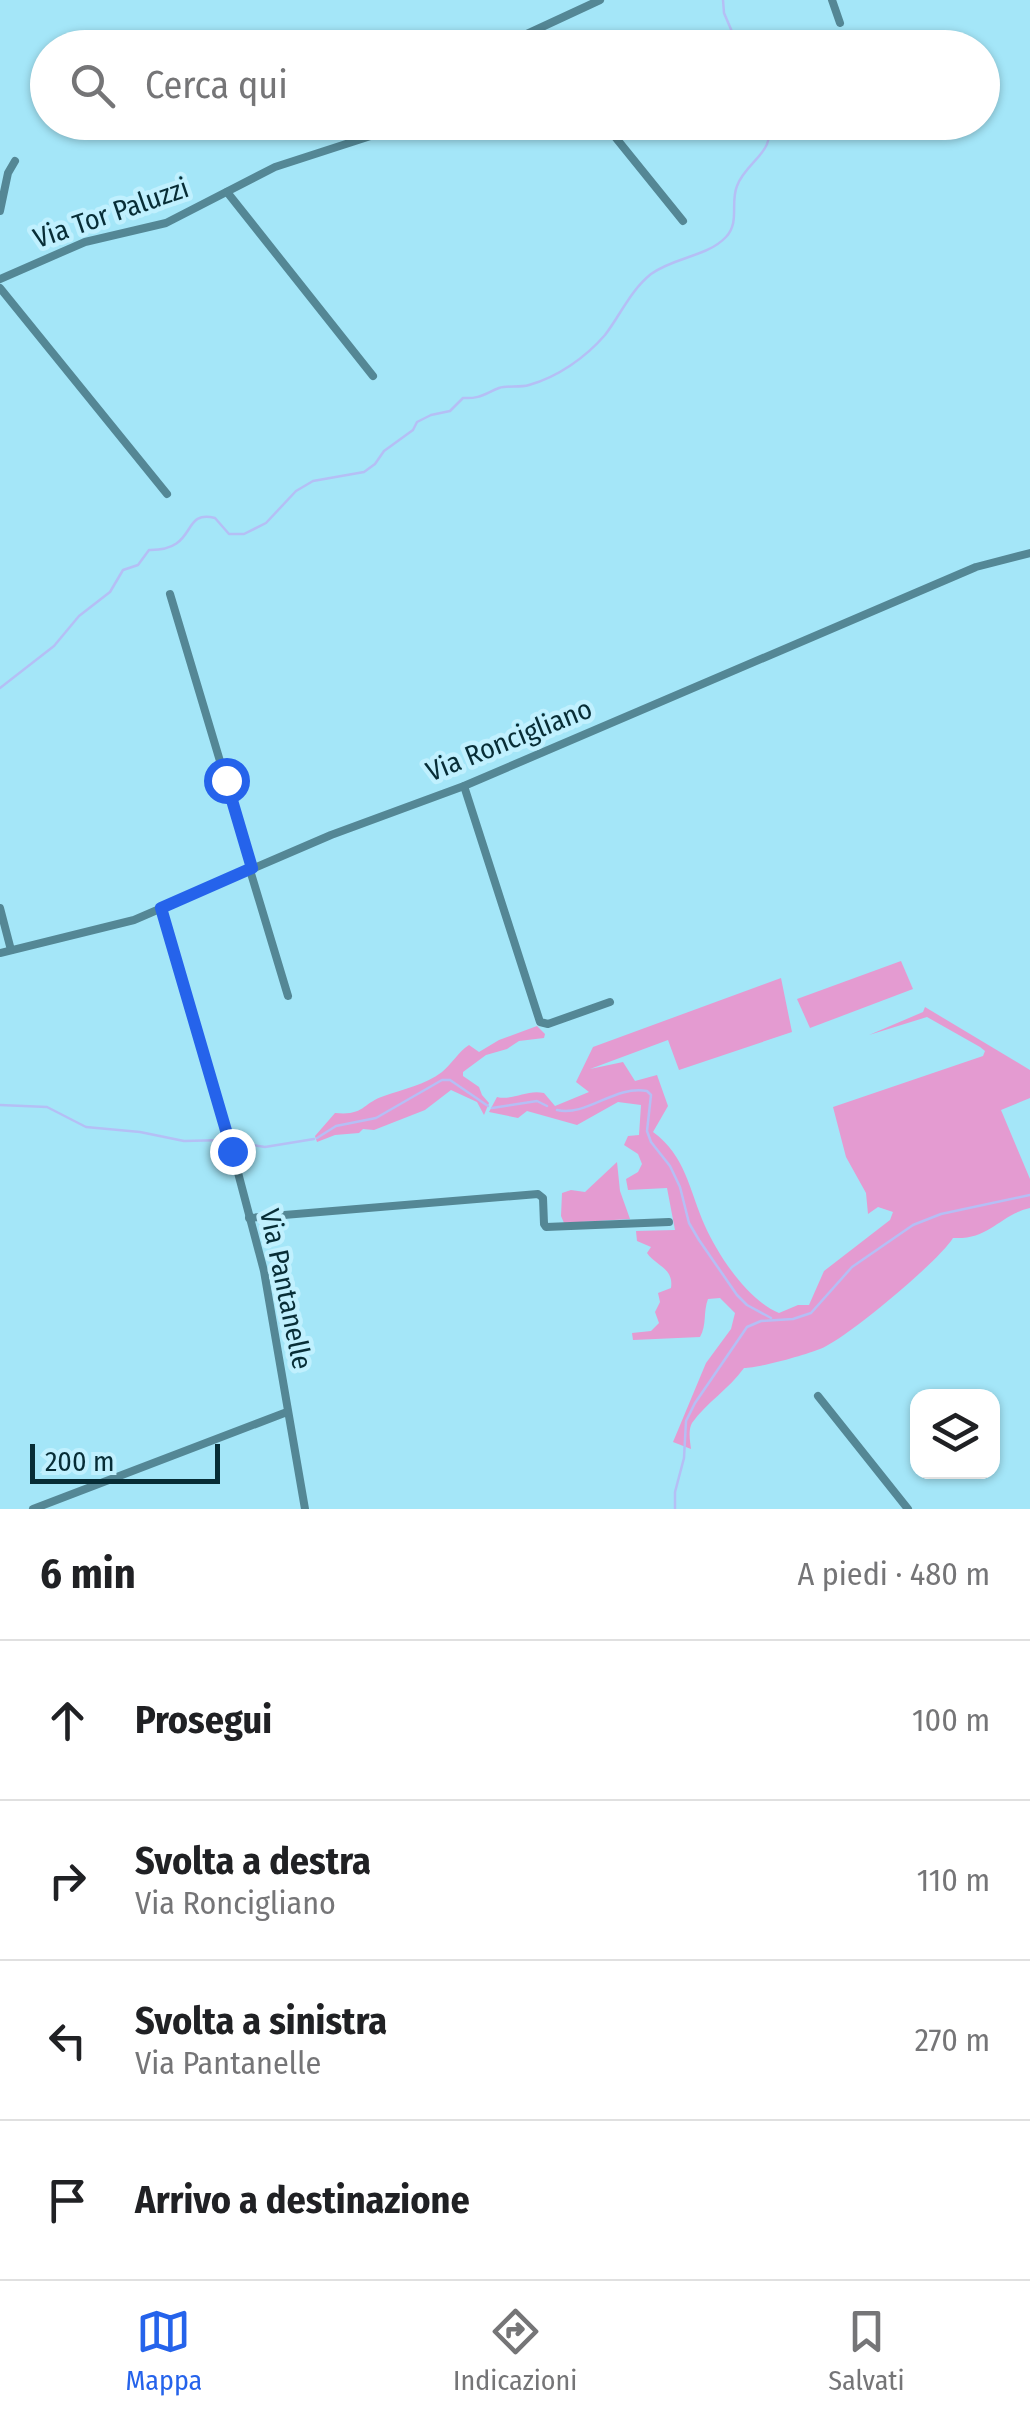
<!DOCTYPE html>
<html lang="it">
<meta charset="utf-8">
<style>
body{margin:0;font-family:"Fira Sans Condensed",sans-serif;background:#f6f6f6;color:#202124}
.controls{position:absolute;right:30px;bottom:30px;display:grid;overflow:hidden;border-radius:20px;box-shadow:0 2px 8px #0004}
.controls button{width:90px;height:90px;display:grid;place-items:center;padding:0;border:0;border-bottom:2px solid #e0e0e0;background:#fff;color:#202124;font:50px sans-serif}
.scale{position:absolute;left:30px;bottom:25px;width:190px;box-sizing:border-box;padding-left:10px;border:5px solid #072d36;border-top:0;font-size:28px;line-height:35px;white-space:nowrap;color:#072d36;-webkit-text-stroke:8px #c0f0fe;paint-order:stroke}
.stop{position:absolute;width:30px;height:30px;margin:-22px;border:8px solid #2563eb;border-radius:50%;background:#fff}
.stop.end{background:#2563eb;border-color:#fff;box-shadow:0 2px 10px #0008}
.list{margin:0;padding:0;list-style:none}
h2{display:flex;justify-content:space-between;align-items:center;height:130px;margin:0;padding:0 40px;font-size:42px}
h2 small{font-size:32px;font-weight:400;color:#757577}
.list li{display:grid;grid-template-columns:65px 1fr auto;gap:30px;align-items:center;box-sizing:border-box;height:160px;padding:0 40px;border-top:2px solid #e0e0e0}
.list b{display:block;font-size:38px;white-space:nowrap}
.list p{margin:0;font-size:32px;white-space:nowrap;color:#757577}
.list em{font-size:32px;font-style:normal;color:#757577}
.icon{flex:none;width:55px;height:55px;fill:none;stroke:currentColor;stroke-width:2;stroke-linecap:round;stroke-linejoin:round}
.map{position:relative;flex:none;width:1030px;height:1509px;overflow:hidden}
.search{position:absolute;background:#fff;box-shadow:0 2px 8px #0004;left:30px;right:30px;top:30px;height:110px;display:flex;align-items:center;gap:25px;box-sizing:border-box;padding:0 35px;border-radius:55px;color:#757577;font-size:38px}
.sheet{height:770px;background:#fff}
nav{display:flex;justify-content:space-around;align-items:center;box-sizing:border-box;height:140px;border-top:2px solid #e0e0e0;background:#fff;font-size:28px;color:#757577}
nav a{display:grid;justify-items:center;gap:5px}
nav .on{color:#2563eb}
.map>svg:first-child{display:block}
.green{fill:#e49bd1}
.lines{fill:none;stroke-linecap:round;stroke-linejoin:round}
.stream{stroke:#b5bff5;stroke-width:2.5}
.minor{stroke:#548795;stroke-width:8}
.route{stroke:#2563eb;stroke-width:12}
.labels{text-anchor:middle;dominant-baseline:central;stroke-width:9;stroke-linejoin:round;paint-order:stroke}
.street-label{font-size:28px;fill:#072d36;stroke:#c0f0fe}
</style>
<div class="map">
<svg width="1030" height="1509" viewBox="0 0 1030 1509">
<rect width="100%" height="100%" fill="#a4e6f8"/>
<g class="green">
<path d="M901,961L913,989L810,1028L797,999Z"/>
<path d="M781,978L792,1032L679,1070L668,1040L590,1069L623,1062L635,1081L657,1075L668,1106L653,1132C686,1156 689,1190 705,1226C719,1257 748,1300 779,1313L798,1305H809L824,1271L890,1220L893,1212L878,1207L868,1214L866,1193L846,1157L833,1107L983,1056L985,1051L980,1047L927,1017L869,1035L923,1012L925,1007L1030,1070V1098L1001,1110L1030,1179V1208C999,1215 990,1240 953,1238C939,1261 845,1340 820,1349C805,1355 759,1368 744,1368C729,1389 706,1403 692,1423C688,1430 690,1441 691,1449L673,1442L706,1363L731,1329L735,1313L720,1298L708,1299C703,1312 707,1325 700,1337L633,1340L632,1333L651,1331L659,1323L655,1312L660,1302L658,1293L671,1288C674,1268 656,1266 647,1253L651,1247L637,1241L636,1231L675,1230L667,1188L628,1190L626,1179L638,1172L642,1164L638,1154L624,1145L628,1136L639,1135L641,1105L618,1102L577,1125L527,1111L518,1118L489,1112L497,1097C512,1101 527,1089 544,1093L555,1106L589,1092L576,1082L593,1047Z"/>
<path d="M537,1026L545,1034L544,1038L519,1041L507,1049L486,1055L463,1072V1076L479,1087L482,1095L489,1103L484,1115L477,1102L451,1090L425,1110L374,1130L363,1129L359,1133L335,1135L317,1142L315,1136L335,1113C365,1116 362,1103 384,1096C403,1089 425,1085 442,1072C453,1063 457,1053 469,1045L479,1052L499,1040Z"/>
<path d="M617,1162L620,1191L630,1219L564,1223L561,1216L562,1193L571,1190L585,1192Z"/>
</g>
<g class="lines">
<g class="stream">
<path d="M723,0L724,13L739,48"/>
<path d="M0,688L54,646L79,616L110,592L123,570L138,565L149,550C199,551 180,509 215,518L229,534H244L266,523L296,491L313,481L364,472L375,464L384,451L413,430L417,422L431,415L450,411L463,398C480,399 484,394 499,388C508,385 519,388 529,385C558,377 586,357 605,335C621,314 630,291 651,274C674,257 707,257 726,237C740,222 730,203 737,186C746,161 780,150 765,122"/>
<path d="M0,1105L47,1107L86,1127L140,1132L184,1141L225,1140"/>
<path d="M492,1108L537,1101L547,1106"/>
<path d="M557,1110C587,1117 614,1085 647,1091L651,1095L647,1131L651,1142L670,1166L680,1187L689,1223L699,1240L737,1295L747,1305L771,1318"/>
<path d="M317,1138L336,1126L376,1118L442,1080H450L488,1106"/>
<path d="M235,1142L265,1147L314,1139"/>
<path d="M675,1509V1492L684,1458L686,1421L695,1403L747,1327L761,1321L793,1319L811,1313L852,1267L913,1225L941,1214L1030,1195"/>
</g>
<g class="minor">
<path d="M832,0L840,23"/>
<path d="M520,39L534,41L545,48"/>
<path d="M474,48L516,39L600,0"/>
<path d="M603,122L683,221"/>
<path d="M227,192L373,376"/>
<path d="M0,211L8,173L15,161"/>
<path d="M0,279L85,242L166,223L275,167L386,131L403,122"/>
<path d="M0,288L167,494"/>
<path d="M170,594L252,868"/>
<path d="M464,786L540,1022L548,1024L610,1002"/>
<path d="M250,870L288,996"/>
<path d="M0,908L11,950"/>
<path d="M161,908L223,1116L264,1271L305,1509"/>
<path d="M0,953L134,920L331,835L464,786L976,567L1030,553"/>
<path d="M249,1218L538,1194L543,1198L544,1224L546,1227L669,1222"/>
<path d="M818,1396L908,1509"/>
<path d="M33,1509L287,1412"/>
</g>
</g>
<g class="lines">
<path class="route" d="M226,780L252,868L161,908L232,1151"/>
</g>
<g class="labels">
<g class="street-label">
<text transform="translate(111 213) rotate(-19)">Via Tor Paluzzi</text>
<text transform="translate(509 740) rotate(-22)">Via Roncigliano</text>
<text transform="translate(286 1289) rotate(78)">Via Pantanelle</text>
</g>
</g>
</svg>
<div class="controls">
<button><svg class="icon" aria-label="layers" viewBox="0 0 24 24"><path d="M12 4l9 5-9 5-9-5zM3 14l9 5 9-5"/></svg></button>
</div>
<div class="scale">200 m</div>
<div class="stop" style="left:226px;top:780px"></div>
<div class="stop end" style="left:232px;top:1151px"></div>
<div class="search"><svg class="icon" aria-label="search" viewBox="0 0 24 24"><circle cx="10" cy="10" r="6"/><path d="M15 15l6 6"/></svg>Cerca qui</div>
</div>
<section class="sheet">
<h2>6 min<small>A piedi · 480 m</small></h2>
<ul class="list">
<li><svg class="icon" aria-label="ahead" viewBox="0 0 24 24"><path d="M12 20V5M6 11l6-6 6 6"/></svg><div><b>Prosegui</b></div><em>100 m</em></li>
<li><svg class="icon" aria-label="right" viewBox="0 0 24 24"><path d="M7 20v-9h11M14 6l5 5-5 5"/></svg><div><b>Svolta a destra</b><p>Via Roncigliano</p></div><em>110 m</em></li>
<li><svg class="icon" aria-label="left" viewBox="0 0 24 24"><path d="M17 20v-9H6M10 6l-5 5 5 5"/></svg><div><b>Svolta a sinistra</b><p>Via Pantanelle</p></div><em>270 m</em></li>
<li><svg class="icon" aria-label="arrive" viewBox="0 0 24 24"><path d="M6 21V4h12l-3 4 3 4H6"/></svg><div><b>Arrivo a destinazione</b></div></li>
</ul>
</section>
<nav>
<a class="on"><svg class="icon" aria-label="map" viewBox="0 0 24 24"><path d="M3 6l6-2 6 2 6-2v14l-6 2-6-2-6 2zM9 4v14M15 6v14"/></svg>Mappa</a>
<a><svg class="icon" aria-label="directions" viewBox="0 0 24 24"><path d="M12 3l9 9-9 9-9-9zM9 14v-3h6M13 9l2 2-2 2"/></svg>Indicazioni</a>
<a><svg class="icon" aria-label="saved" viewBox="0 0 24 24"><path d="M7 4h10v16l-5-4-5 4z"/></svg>Salvati</a>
</nav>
